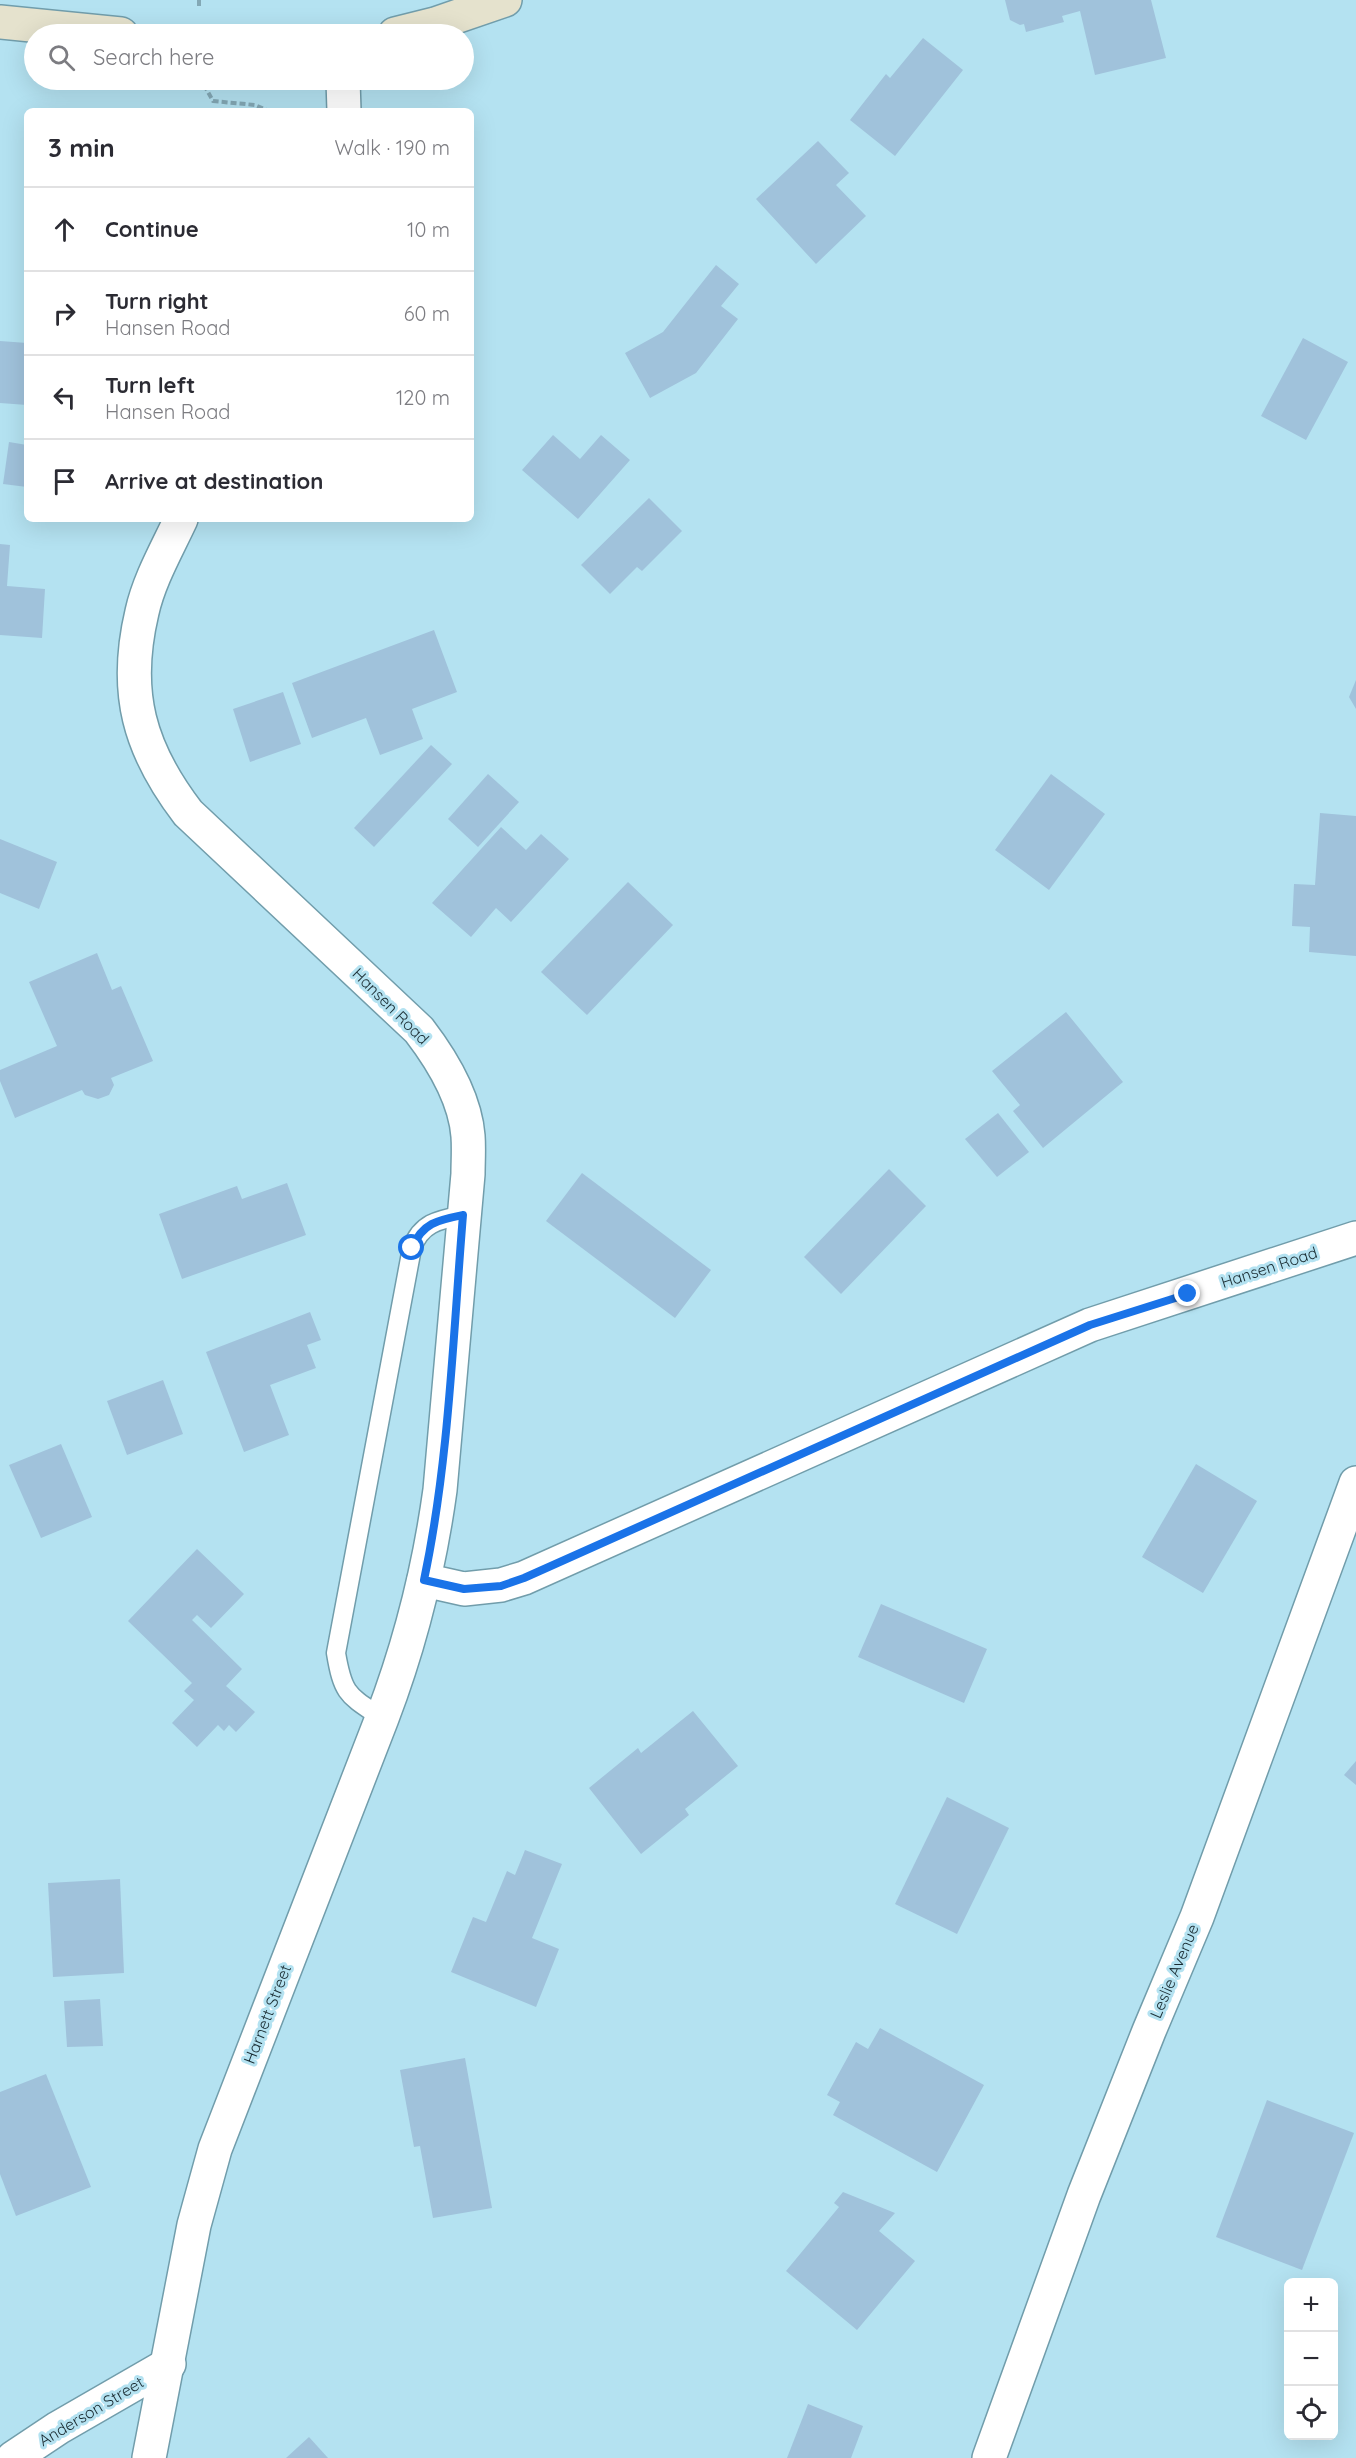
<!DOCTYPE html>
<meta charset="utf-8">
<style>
body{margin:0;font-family:Quicksand,sans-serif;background:#f2f2f3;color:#2b2b33}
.controls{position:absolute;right:18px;bottom:18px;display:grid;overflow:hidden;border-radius:9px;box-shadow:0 6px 24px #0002}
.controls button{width:54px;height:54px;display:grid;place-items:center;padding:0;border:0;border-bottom:2px solid #e1e1e2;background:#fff;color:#2b2b33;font:30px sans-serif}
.stop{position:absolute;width:18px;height:18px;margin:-14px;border:4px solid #1a73e8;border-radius:50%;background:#fff}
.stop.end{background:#1a73e8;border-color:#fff;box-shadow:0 2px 6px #0008}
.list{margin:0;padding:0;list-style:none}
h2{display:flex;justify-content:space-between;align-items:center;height:78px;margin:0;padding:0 24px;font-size:26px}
h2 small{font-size:20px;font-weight:400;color:#7c7c81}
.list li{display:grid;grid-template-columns:39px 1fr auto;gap:18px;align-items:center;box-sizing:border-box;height:84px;padding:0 24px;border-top:2px solid #e1e1e2}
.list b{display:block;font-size:22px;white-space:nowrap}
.list p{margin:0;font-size:20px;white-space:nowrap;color:#7c7c81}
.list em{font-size:20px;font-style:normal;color:#7c7c81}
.icon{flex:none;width:33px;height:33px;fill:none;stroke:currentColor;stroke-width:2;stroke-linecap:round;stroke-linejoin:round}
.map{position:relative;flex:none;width:1356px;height:2458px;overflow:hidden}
.search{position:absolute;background:#fff;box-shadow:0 6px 24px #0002;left:24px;top:24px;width:450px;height:66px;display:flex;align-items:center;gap:15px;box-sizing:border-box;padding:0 21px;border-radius:33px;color:#7c7c81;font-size:22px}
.panel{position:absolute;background:#fff;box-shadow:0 6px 24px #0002;left:24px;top:108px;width:450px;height:414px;border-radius:9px}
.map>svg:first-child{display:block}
.building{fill:#a0c2db}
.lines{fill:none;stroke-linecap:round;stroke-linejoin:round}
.service-casing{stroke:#719dab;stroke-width:21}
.minor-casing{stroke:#719dab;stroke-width:36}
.secondary-casing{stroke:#719dab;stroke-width:36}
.path{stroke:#83a8b5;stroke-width:4;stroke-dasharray:6 3;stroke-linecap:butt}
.service{stroke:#fff;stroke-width:18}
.minor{stroke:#fff;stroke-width:33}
.secondary{stroke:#e5e2cd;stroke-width:33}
.route{stroke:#1a73e8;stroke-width:8}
.labels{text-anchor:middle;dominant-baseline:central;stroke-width:6;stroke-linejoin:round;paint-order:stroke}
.street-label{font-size:16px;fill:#1a2c32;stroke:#b4e2f1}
</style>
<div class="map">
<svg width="1356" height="2458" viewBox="0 0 1356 2458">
<rect width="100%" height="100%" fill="#b4e2f1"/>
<g class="building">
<path d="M1005,0H1151L1166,58L1095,75L1080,11L1062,16L1064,22L1026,32L1024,24L1020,25L1010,20Z"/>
<path d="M923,38L963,70L895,156L850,120L886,74L890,78Z"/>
<path d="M818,141L849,173L836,185L866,216L816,264L756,199Z"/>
<path d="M716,265L739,284L721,306L738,319L696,373L650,398L625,353L663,332Z"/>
<path d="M1303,338L1348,362L1306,440L1261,416Z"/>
<path d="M0,341L27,343V405L0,403Z"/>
<path d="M553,435L580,459L601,435L630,460L578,519L522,470Z"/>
<path d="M9,442L27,445V487L3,484Z"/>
<path d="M649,498L682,531L642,571L637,567L610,594L581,565Z"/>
<path d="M0,544L10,545L7,586L45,589L42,638L0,635Z"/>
<path d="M434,630L457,692L412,709L423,739L380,755L366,718L312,738L292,683Z"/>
<path d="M1356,680V709L1349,697Z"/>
<path d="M283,692L301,744L250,762L233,709Z"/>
<path d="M431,745L452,764L374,847L354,828Z"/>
<path d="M488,774L519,802L478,847L448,819Z"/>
<path d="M1051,774L1105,814L1049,890L995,850Z"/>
<path d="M1320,813L1356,816V956L1309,952L1310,927L1292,926L1294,884L1315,885Z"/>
<path d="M501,827L526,850L541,834L569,859L511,922L496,908L471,937L432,903Z"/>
<path d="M0,839L57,862L39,909L0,893Z"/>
<path d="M628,882L673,925L587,1015L541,972Z"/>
<path d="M97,953L112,990L121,986L153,1061L111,1078L114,1085L109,1095L98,1099L85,1095L82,1090L15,1118L0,1081V1070L57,1046L29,982Z"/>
<path d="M1066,1012L1123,1082L1043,1148L1013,1111L1020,1105L992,1071Z"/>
<path d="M998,1113L1029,1152L997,1177L965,1139Z"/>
<path d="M889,1169L926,1206L841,1294L804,1257Z"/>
<path d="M582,1173L711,1270L675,1318L546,1221Z"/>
<path d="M287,1183L306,1235L182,1279L159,1214L237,1186L242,1199Z"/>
<path d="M310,1312L321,1340L307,1345L316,1368L270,1385L289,1435L244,1452L206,1352Z"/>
<path d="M163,1380L183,1434L127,1455L107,1401Z"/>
<path d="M61,1444L92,1517L41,1538L9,1465Z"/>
<path d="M1196,1464L1257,1501L1203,1593L1142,1557Z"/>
<path d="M197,1549L244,1594L211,1628L197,1615L192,1620L242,1669L226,1686L255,1712L236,1732L229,1725L224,1731L218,1725L197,1747L172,1723L194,1700L184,1691L192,1683L128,1621Z"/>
<path d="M881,1604L987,1649L964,1703L858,1657Z"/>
<path d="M693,1711L738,1766L685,1809L689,1815L641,1854L589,1788L638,1748L641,1753Z"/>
<path d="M1356,1761V1785L1344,1775Z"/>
<path d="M947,1797L1009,1828L957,1934L895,1904Z"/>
<path d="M525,1850L562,1864L532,1938L559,1949L536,2007L451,1972L473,1917L486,1922L507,1871L515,1875Z"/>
<path d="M120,1879L124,1973L53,1977L48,1883Z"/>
<path d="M100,1999L103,2046L67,2047L64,2001Z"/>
<path d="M880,2028L984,2085L937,2172L833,2115L840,2102L827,2095L856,2042L868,2049Z"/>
<path d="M465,2058L492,2208L433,2218L420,2146L414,2147L400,2070Z"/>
<path d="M46,2074L91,2187L16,2216L0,2174V2092Z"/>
<path d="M1267,2100L1354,2133L1302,2270L1216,2237Z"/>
<path d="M843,2192L895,2213L879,2231L915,2261L857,2330L786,2271L839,2207L834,2203Z"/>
<path d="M808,2404L863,2426L851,2458H787Z"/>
<path d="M309,2437L328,2458H286Z"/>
</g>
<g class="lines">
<defs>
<path id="service" d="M382,1718C348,1695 343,1695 336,1653L412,1248C421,1223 438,1220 463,1215"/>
<g id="minor">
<path d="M343,80L344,111"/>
<path d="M424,1580L464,1589L501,1585L524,1578L1090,1325L1356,1238"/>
<path d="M13,2458L58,2428L169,2364"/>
<path d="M149,2458L194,2225L215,2149L382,1718C411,1642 429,1570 440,1490L468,1174C468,1162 469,1149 468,1136C465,1097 442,1060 419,1030L188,813C139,749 123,692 142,612C149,580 167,549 181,519"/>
<path d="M989,2458L1084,2195L1149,2031L1197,1917L1356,1483"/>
</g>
<g id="secondary">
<path d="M0,22L121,34"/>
<path d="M395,34L435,24L505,0"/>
</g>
</defs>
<use href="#service" class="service-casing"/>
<use href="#minor" class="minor-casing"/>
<use href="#secondary" class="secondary-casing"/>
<g class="path">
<path d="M199,6V0"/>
<path d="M204,85L213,101L255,105L269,111"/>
</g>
<use href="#service" class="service"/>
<use href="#minor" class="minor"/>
<use href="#secondary" class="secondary"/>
</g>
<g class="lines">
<path class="route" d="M412,1248C422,1223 438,1220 463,1215C453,1336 449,1462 424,1580L464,1589L501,1586L524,1578L1090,1325L1188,1294"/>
</g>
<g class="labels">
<g class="street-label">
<text transform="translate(391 1006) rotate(45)">Hansen Road</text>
<text transform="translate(1269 1267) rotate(-18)">Hansen Road</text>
<text transform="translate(1174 1971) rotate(-67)">Leslie Avenue</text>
<text transform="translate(267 2014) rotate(-69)">Harnett Street</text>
<text transform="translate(91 2411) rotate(-31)">Anderson Street</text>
</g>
</g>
</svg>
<div class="controls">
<button>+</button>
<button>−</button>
<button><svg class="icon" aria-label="locate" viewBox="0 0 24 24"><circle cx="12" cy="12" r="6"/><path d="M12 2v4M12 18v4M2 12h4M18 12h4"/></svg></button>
</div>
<div class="stop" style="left:412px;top:1248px"></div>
<div class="stop end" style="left:1188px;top:1294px"></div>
<div class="search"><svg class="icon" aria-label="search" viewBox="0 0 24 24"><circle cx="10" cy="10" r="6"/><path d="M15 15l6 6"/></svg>Search here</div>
<section class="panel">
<h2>3 min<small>Walk · 190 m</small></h2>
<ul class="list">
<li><svg class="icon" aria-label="ahead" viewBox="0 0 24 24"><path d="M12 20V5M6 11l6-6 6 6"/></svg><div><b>Continue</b></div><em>10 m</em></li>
<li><svg class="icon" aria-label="right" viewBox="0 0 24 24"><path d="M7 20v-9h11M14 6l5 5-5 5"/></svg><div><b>Turn right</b><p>Hansen Road</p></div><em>60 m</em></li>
<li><svg class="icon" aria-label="left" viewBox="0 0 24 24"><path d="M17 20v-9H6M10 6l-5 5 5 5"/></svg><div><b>Turn left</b><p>Hansen Road</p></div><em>120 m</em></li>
<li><svg class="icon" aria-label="arrive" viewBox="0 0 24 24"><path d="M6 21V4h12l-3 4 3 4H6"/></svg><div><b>Arrive at destination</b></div></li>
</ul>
</section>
</div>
